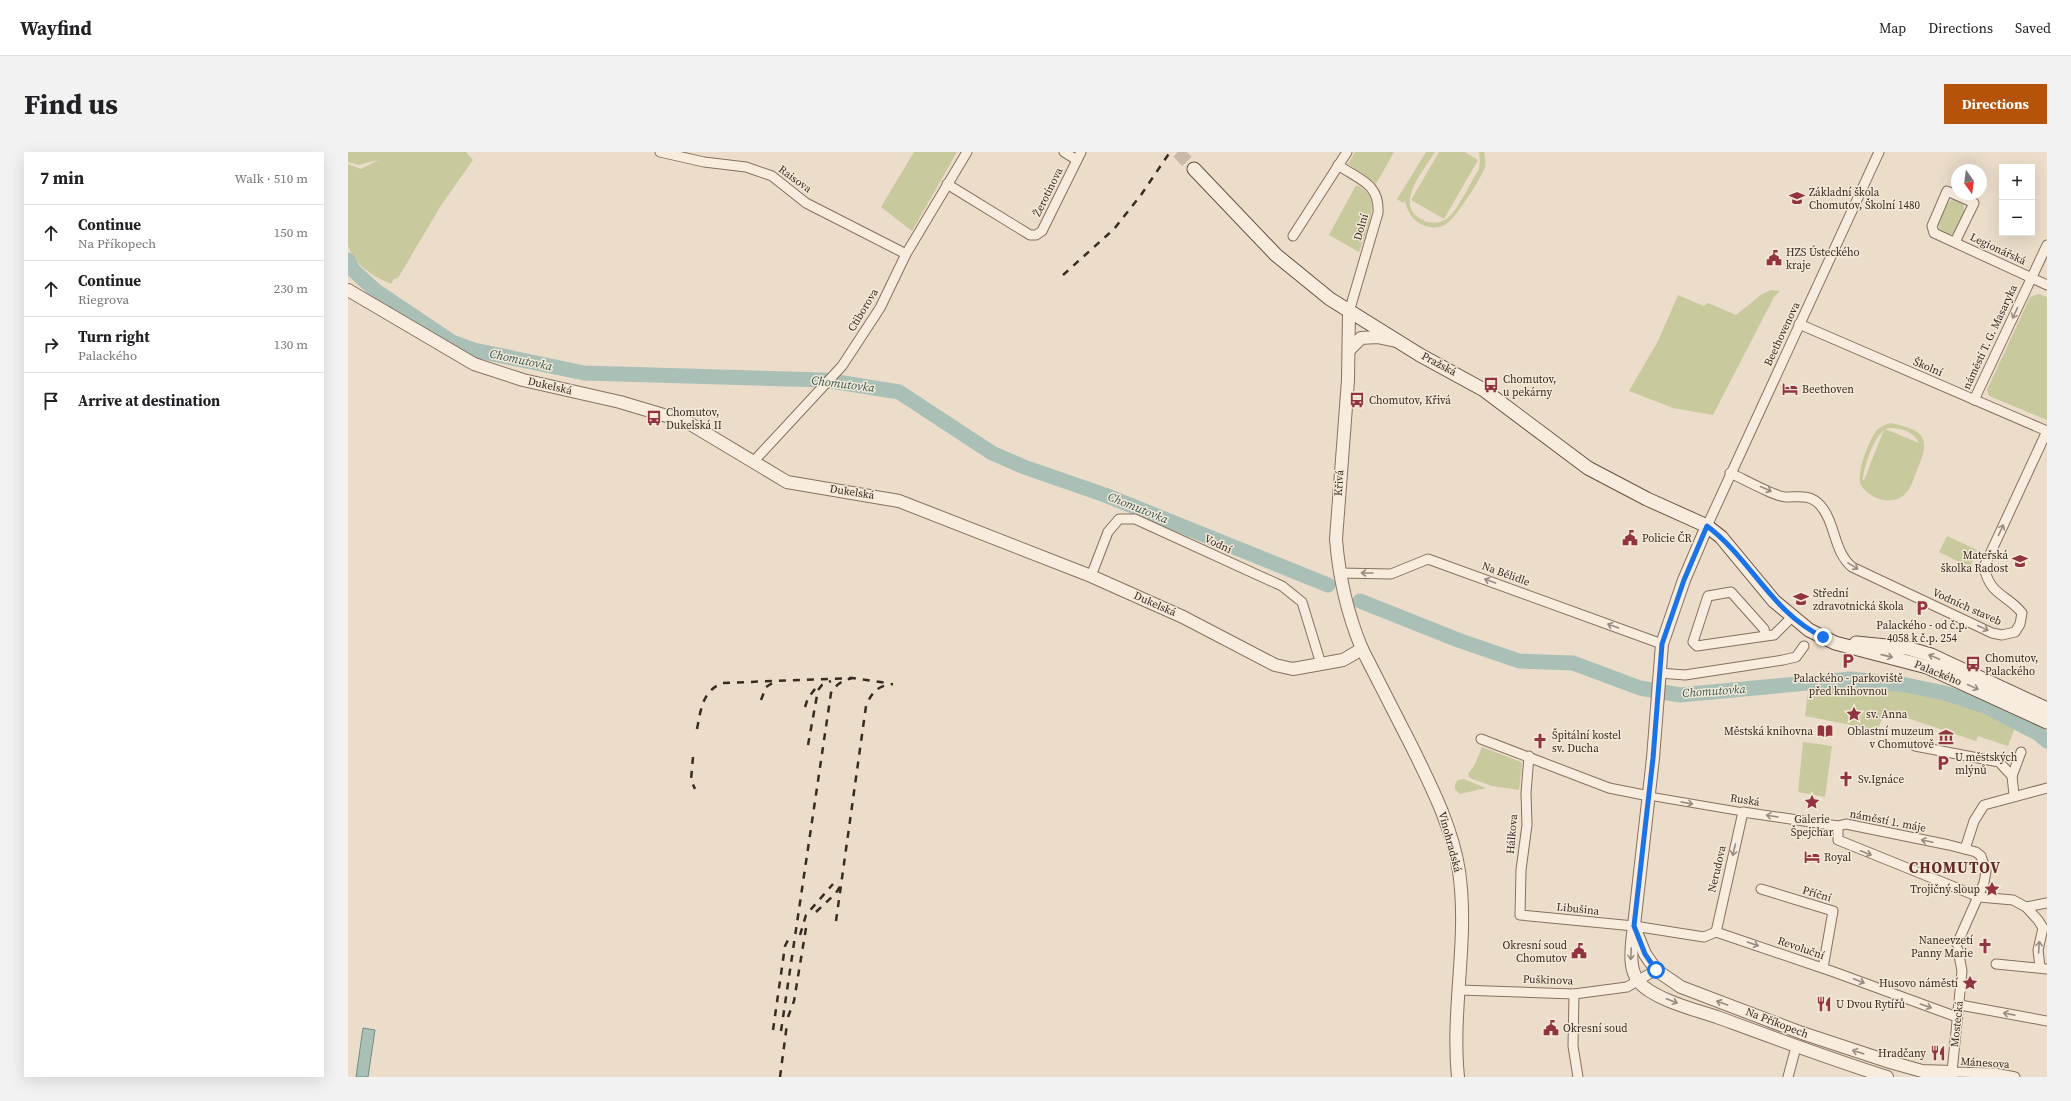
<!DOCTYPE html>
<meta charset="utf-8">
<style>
body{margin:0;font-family:"Source Serif 4",serif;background:#f2f2f2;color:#202124}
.controls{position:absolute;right:12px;top:12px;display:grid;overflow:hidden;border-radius:0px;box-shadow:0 4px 16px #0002}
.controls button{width:36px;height:36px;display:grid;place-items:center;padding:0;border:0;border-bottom:1px solid #e0e0e0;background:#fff;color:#202124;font:20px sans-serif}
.compass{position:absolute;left:1603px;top:12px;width:36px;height:36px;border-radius:50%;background:#fff;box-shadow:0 4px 16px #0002;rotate:166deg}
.stop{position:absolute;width:12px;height:12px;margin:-9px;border:3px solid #1a73e8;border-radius:50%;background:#fff}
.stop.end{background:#1a73e8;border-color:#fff;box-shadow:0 1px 4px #0008}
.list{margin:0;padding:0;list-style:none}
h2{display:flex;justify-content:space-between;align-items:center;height:52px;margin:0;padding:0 16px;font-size:17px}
h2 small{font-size:13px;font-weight:400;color:#757577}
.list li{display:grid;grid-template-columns:26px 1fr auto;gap:12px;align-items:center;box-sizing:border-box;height:56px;padding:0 16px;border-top:1px solid #e0e0e0}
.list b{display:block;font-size:15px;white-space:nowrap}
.list p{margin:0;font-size:13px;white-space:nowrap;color:#757577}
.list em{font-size:13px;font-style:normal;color:#757577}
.icon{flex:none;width:22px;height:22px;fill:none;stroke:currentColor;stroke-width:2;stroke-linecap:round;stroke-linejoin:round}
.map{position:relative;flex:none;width:1699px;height:925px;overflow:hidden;border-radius:0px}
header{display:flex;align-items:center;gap:24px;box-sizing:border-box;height:56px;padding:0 20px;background:#fff;border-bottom:1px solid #e0e0e0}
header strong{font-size:19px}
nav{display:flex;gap:22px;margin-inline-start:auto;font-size:14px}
.intro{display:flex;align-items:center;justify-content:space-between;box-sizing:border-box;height:96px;padding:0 24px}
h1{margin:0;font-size:28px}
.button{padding:10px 18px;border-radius:0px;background:#b45309;color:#fff;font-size:14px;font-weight:700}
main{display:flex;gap:24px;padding:0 24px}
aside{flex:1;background:#fff;border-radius:0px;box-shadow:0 4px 16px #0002}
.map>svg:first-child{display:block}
.green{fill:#c9c99e;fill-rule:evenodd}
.water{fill:#aac0b7;stroke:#718f84}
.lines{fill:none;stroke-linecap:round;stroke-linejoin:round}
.river{stroke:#aac0b7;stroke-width:15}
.secondary-tunnel{stroke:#c8b9a8;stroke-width:13;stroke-dasharray:13 6;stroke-linecap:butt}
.pedestrian-casing{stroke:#87705f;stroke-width:9}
.minor-casing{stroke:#87705f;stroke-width:11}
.tertiary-casing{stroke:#87705f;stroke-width:14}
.secondary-casing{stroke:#695142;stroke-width:15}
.pedestrian{stroke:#f7ecdd;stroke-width:7}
.minor{stroke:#f7ecdd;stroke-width:9}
.tertiary{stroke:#f7ecdd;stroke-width:12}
.secondary{stroke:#f7ecdd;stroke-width:13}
.rail{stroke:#392a22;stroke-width:2.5;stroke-dasharray:7 7;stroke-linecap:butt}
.oneway{stroke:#988b80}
.route{stroke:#1a73e8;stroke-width:5}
.labels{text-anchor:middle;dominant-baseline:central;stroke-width:3;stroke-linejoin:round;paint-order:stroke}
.street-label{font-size:11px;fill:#392a22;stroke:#f4e9d9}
.poi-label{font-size:11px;fill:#392a22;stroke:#f4e9d9;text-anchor:start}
.water-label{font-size:12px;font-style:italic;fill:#325750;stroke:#f4e9d9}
.district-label{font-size:15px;font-weight:bold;letter-spacing:1px;fill:#622a24;stroke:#f4e9d9}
</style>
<header>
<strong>Wayfind</strong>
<nav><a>Map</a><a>Directions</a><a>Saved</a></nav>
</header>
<div class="intro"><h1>Find us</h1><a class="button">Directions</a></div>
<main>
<aside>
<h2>7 min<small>Walk · 510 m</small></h2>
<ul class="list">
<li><svg class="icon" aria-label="ahead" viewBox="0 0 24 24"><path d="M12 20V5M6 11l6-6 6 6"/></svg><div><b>Continue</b><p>Na Příkopech</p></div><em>150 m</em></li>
<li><svg class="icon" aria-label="ahead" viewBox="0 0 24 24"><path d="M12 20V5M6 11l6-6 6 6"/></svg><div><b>Continue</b><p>Riegrova</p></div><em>230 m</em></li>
<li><svg class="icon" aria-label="right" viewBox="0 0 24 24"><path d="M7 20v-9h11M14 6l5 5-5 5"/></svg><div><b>Turn right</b><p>Palackého</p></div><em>130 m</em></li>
<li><svg class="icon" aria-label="arrive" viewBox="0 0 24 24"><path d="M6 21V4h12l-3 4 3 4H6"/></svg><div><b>Arrive at destination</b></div></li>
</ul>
</aside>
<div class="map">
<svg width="1699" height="925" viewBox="0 0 1699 925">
<rect width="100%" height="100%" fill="#ecddca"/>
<g class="green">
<path d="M0,0H118L125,8L92,55L50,126L46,127L43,132C25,124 7,114 0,94V12L13,17L30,8L10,13L0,10Z"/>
<path d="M566,0H609L564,79L533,55Z"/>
<path d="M1007,0H1046L1028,32L1000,12Z"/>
<path d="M1078,0H1087C1076,18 1043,55 1077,69C1084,72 1094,71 1100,66C1112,55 1122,31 1131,17L1132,9L1131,0H1136C1137,5 1138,10 1137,15C1134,25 1106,69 1097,73C1089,77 1078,76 1071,71C1063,66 1059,58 1057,49L1055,51L1049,47Z"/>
<path d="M1091,0H1117L1130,8L1096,67L1063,48Z"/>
<path d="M1008,33C1012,35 1016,37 1019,40C1032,52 1016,85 1011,100L981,83Z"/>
<path d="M1605,47L1611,48L1615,52C1619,63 1612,80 1600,84L1594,83C1585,71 1594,54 1605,47Z"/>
<path d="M1423,138L1432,139L1426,145L1365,263L1325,256L1281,239L1310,189L1330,143L1356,154L1360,151L1388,163L1414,142Z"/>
<path d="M1691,142L1699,145V268L1641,244L1639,238L1682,145Z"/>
<path d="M1542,271C1576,278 1584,285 1569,318C1566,325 1564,334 1559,340C1547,355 1524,348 1514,335C1506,325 1521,287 1529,278C1533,274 1537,273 1542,271ZM1542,276C1554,276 1566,280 1571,291L1537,277ZM1536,278L1516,328H1515C1515,316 1526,285 1536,278Z"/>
<path d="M1599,384L1629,398L1622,415L1591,400Z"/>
<path d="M1493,530C1554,535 1614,543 1668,573L1660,594L1630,584L1628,589L1538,559L1529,578L1457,564L1460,539L1456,538L1457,534Z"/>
<path d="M1455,590L1484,594L1477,645L1450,640Z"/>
<path d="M1134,595L1173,610L1174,613L1171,638L1144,634L1122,626L1120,622L1127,612Z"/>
<path d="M1116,627L1138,636L1112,642L1107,637V632L1110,628Z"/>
</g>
<path class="water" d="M15,876L27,878L20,925H8Z"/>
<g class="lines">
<g class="river">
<path d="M0,108L5,118L28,139L104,190L126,198L236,221L477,228L551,240L644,301L676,315L757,343L980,433"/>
<path d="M1012,449L1110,488L1171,509L1225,511L1292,536L1332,543L1503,527L1558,533L1597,541L1639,555L1691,582L1699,589"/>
</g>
<path class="secondary-tunnel" d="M830,0L846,17"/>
<defs>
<path id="pedestrian" d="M1301,644L1395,660"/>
<g id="minor">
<path d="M312,0L356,10L398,15L424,24L458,51L558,102"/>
<path d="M716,0L729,8"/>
<path d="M990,13C1012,28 1032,32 1030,61L1001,160"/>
<path d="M599,32L682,83H688L694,79L733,0"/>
<path d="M945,84L999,0"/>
<path d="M1607,90L1626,51L1599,39L1584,74L1586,81L1699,133"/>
<path d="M1451,172L1699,279"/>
<path d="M1626,248L1699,93"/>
<path d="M405,310L494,214L532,156L558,102L619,0"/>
<path d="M1382,321C1394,326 1427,345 1438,345C1451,345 1462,342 1472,353C1488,371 1485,399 1504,415L1644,481L1654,483L1667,480L1672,472L1674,461C1659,442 1642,444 1636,415L1699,279"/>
<path d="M1359,374L1531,0"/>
<path d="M991,421L1043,422L1080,407L1314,492"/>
<path d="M743,424L760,380L771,367H787L934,434L954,450L973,512"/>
<path d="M1418,484L1416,477L1383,440L1360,444L1345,490L1349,494L1418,484L1426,483L1444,465"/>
<path d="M1311,521L1337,523L1435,508L1448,505L1456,494"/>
<path d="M1133,587L1261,636L1301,644"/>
<path d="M1567,594L1651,610L1664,624L1666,643"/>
<path d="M1181,604L1178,641L1179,673L1173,718L1172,763L1286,774L1356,785L1368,780L1486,820L1609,865"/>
<path d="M1664,624L1673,600"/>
<path d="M1617,697L1626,669L1636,653L1699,636"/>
<path d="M1413,737L1485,759L1475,816"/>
<path d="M1678,755L1699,751"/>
<path d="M1368,780L1395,660L1490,674"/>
<path d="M1609,792L1636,731L1638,719L1633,704L1628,700L1601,693L1498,672L1490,674V688L1631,745L1665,748L1678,755L1690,768L1695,776"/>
<path d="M1610,798L1614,819L1604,920L1647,921L1667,925"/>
<path d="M1648,812L1699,817"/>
<path d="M1692,815L1690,798L1695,776"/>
<path d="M1111,838L1226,842L1279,835L1308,818"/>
<path d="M1226,842L1225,894L1230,925"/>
<path d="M1612,853L1699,869"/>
<path d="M1440,925L1448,895"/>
</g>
<g id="tertiary">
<path d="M0,138L126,212L175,228L272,250L339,270L439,330L551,349L743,424L835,465L927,513L945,517L995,508L1014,497"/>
<path d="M1001,160L1000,228L988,387C991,426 999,461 1014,497C1031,531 1048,564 1065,597C1084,636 1104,675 1111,719C1121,788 1103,856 1110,925"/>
<path d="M1001,198L1013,186L1029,185L1048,189"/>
<path d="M1359,374L1336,428L1314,492L1305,606L1284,791C1283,804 1282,817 1290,829C1304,847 1348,858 1369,865C1426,886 1482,907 1539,925"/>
<path d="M1286,775L1297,802L1308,818L1333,835L1454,881L1542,910L1574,919L1604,920L1603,925"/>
</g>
<g id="secondary">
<path d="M846,17L928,103L982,147L1072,203L1136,238L1240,316L1299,347L1359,374L1373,385L1426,449L1461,478L1487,491L1579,515L1699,570"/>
<path d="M1508,491L1559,496L1583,503L1699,557"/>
</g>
</defs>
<use href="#pedestrian" class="pedestrian-casing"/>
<use href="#minor" class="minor-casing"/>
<use href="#tertiary" class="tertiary-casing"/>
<use href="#secondary" class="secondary-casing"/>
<use href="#pedestrian" class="pedestrian"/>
<use href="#minor" class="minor"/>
<use href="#tertiary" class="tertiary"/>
<use href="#secondary" class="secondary"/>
<g class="rail">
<path d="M715,123L766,77L793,43L822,0"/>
<path d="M413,548L418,535L426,530"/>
<path d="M457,555L460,546L470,533"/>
<path d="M349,577C353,557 354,540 374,531L504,526L539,531"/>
<path d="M460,593L470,538L474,533L483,529"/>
<path d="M345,605L343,628L347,637"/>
<path d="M468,760L488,741L493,733"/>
<path d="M488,769L518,554C524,540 529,534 545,532"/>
<path d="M452,783L458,763L485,732"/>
<path d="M440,865L446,849L458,776"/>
<path d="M425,878L437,794L442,784"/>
<path d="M433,879L483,541C488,532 494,529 504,526"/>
<path d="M432,925L439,872"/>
</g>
</g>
<defs><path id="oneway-shaft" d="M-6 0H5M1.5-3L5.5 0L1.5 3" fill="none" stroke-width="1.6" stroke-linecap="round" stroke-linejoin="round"/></defs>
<g class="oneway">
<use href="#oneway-shaft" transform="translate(1667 161) rotate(115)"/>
<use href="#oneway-shaft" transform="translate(1418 337) rotate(24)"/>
<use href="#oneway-shaft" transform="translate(1653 378) rotate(-65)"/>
<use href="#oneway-shaft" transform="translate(1505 414) rotate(32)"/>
<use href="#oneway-shaft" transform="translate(1019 421) rotate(-180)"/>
<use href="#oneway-shaft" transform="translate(1142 429) rotate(-160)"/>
<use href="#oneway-shaft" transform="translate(1265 474) rotate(-160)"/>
<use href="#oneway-shaft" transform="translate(1635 476) rotate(25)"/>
<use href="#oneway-shaft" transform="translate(1539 504) rotate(13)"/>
<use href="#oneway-shaft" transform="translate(1586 505) rotate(-157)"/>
<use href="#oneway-shaft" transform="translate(1625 535) rotate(25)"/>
<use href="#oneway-shaft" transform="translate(1339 651) rotate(10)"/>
<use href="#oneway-shaft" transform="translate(1424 664) rotate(-171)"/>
<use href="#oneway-shaft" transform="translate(1579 689) rotate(-168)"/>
<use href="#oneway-shaft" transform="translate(1386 698) rotate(103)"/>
<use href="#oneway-shaft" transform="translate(1518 701) rotate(21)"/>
<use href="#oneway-shaft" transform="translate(1405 792) rotate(19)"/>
<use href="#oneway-shaft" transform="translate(1691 795) rotate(-86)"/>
<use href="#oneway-shaft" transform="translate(1283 802) rotate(92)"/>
<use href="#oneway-shaft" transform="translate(1511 829) rotate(21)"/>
<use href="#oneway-shaft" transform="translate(1324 849) rotate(21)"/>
<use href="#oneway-shaft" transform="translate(1374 851) rotate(-160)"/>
<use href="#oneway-shaft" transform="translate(1578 854) rotate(19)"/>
<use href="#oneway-shaft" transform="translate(1661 862) rotate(-169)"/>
<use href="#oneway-shaft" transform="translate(1510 900) rotate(-162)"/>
</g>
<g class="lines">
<path class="route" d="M1308,818L1297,802L1286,774L1305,606L1314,492L1336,428L1359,374C1403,407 1424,461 1475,485"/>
</g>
<defs>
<symbol id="school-bare" viewBox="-9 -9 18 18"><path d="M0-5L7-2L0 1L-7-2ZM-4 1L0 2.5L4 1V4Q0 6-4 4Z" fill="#923440" stroke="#f4e9d9" stroke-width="2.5" paint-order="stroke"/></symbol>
<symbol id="civic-bare" viewBox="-9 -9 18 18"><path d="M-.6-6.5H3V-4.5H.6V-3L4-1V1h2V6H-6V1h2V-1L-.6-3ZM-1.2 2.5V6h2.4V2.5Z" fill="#923440" stroke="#f4e9d9" stroke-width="2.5" paint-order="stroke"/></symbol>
<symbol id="bus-bare" viewBox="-9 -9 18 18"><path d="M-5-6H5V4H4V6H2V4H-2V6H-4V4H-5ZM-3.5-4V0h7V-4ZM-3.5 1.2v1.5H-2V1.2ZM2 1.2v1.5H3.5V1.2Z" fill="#923440" stroke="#f4e9d9" stroke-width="2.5" paint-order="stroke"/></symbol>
<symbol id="hotel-bare" viewBox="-9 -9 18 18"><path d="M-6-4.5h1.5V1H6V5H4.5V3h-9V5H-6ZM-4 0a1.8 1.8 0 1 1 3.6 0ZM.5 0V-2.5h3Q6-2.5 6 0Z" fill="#923440" stroke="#f4e9d9" stroke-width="2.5" paint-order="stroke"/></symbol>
<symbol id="parking-bare" viewBox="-9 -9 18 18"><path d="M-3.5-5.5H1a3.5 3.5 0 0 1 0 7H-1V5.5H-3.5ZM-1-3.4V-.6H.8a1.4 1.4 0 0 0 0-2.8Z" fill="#923440" stroke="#f4e9d9" stroke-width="2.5" paint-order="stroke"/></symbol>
<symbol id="sight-bare" viewBox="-9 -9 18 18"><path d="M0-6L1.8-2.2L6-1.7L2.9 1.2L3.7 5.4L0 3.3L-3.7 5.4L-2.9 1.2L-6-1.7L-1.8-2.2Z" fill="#923440" stroke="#f4e9d9" stroke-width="2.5" paint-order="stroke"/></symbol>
<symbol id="library-bare" viewBox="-9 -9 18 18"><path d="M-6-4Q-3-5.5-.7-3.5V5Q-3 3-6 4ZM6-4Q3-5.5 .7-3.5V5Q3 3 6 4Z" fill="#923440" stroke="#f4e9d9" stroke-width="2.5" paint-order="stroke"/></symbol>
<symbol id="museum-bare" viewBox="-9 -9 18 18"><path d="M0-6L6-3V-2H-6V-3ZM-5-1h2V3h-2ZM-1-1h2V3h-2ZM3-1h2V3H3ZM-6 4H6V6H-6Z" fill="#923440" stroke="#f4e9d9" stroke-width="2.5" paint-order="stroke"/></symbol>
<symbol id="church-bare" viewBox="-9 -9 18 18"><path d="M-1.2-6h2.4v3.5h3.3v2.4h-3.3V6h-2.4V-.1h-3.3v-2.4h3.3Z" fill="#923440" stroke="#f4e9d9" stroke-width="2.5" paint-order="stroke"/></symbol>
<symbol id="restaurant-bare" viewBox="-9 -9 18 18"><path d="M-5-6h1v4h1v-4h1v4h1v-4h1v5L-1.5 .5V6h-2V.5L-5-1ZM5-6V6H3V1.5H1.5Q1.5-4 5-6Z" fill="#923440" stroke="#f4e9d9" stroke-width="2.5" paint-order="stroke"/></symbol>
</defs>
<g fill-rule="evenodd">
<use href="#school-bare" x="1438" y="35" width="22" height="22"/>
<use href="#civic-bare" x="1415" y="95" width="22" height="22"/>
<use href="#bus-bare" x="1132" y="222" width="22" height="22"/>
<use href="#hotel-bare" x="1431" y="226" width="22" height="22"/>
<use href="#bus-bare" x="998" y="237" width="22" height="22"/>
<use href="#bus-bare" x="295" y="255" width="22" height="22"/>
<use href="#civic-bare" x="1271" y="375" width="22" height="22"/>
<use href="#school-bare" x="1661" y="398" width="22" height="22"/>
<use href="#school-bare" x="1442" y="436" width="22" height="22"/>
<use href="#parking-bare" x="1563" y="445" width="22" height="22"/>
<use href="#parking-bare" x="1489" y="498" width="22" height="22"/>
<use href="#bus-bare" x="1614" y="501" width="22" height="22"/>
<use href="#sight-bare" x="1495" y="551" width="22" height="22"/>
<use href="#library-bare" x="1466" y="568" width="22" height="22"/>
<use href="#museum-bare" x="1587" y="574" width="22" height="22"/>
<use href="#church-bare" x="1181" y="578" width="22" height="22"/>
<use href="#parking-bare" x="1584" y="600" width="22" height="22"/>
<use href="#church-bare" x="1487" y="616" width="22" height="22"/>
<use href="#sight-bare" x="1453" y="639" width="22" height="22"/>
<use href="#hotel-bare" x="1453" y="694" width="22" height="22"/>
<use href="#sight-bare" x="1633" y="726" width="22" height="22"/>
<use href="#church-bare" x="1626" y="783" width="22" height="22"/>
<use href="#civic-bare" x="1220" y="788" width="22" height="22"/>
<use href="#sight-bare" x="1611" y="820" width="22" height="22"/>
<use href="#restaurant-bare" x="1465" y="841" width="22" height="22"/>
<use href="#civic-bare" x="1192" y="865" width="22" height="22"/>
<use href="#restaurant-bare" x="1579" y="890" width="22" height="22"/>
</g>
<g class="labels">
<g class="street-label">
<text transform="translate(447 27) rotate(36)">Raisova</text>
<text transform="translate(700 40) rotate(-64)">Žerotínova</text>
<text transform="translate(1013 75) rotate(-74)">Dolní</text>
<text transform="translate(1650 97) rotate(25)">Legionářská</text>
<text transform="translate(515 158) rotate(-59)">Ctiborova</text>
<text transform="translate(1434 182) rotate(-65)">Beethovenova</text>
<text transform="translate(1642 185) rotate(-65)">náměstí T. G. Masaryka</text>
<text transform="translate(1091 212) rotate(28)">Pražská</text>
<text transform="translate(1580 215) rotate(23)">Školní</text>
<text transform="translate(202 234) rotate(13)">Dukelská</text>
<text transform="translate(991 331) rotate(-87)">Křivá</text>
<text transform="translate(504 340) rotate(9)">Dukelská</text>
<text transform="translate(870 392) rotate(25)">Vodní</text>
<text transform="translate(1158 422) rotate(20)">Na Bělidle</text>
<text transform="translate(807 452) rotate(24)">Dukelská</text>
<text transform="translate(1619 455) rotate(24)">Vodních staveb</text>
<text transform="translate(1590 521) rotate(22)">Palackého</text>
<text transform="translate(1397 648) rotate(9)">Ruská</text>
<text transform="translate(1540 669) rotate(11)">náměstí 1. máje</text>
<text transform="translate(1164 682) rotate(-85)">Hálkova</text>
<text transform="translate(1102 690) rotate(75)">Vinohradská</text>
<text transform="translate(1369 717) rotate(-77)">Nerudova</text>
<text transform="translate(1469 742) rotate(17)">Příční</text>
<text transform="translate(1230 757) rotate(6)">Libušina</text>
<text transform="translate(1453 796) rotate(19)">Revoluční</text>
<text transform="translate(1200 828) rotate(2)">Puškinova</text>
<text transform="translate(1429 871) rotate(21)">Na Příkopech</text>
<text transform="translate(1609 872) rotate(-84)">Mostecká</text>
<text transform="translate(1637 911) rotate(4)">Mánesova</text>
</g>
<g class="poi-label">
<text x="1461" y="40">Základní škola<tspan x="1461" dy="13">Chomutov, Školní 1480</tspan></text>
<text x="1438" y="100">HZS Ústeckého<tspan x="1438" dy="13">kraje</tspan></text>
<text x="1155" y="227">Chomutov,<tspan x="1155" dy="13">u pekárny</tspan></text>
<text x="1454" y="237">Beethoven</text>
<text x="1021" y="248">Chomutov, Křivá</text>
<text x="318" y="260">Chomutov,<tspan x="318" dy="13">Dukelská II</tspan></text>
<text x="1294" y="386">Policie ČR</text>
<text x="1660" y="403" text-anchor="end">Mateřská<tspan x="1660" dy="13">školka Radost</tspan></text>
<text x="1465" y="441">Střední<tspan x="1465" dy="13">zdravotnická škola</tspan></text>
<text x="1574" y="473" text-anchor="middle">Palackého - od č.p.<tspan x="1574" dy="13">4058 k č.p. 254</tspan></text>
<text x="1637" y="506">Chomutov,<tspan x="1637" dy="13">Palackého</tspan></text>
<text x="1500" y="526" text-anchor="middle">Palackého - parkoviště<tspan x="1500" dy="13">před knihovnou</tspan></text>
<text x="1518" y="562">sv. Anna</text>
<text x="1465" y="579" text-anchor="end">Městská knihovna</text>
<text x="1586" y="579" text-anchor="end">Oblastní muzeum<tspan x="1586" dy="13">v Chomutově</tspan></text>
<text x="1204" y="583">Špitální kostel<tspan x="1204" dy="13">sv. Ducha</tspan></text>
<text x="1607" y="605">U městských<tspan x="1607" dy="13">mlýnů</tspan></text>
<text x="1510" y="627">Sv.Ignáce</text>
<text x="1464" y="667" text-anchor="middle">Galerie<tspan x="1464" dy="13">Špejchar</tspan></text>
<text x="1476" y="705">Royal</text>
<text x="1632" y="737" text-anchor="end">Trojičný sloup</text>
<text x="1625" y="788" text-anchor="end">Naneevzetí<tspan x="1625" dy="13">Panny Marie</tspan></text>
<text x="1219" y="793" text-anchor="end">Okresní soud<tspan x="1219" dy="13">Chomutov</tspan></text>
<text x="1610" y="831" text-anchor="end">Husovo náměstí</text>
<text x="1488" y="852">U Dvou Rytířů</text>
<text x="1215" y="876">Okresní soud</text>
<text x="1578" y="901" text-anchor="end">Hradčany</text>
</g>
<g class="water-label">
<text transform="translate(173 208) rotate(12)">Chomutovka</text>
<text transform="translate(495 232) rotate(7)">Chomutovka</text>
<text transform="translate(790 356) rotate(22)">Chomutovka</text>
<text transform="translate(1366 539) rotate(-4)">Chomutovka</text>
</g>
<g class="district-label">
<text x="1607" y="715">CHOMUTOV</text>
</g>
</g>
</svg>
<div class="controls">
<button>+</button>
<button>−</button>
</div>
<svg class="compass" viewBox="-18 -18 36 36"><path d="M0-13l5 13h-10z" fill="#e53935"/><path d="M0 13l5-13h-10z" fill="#757577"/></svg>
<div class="stop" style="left:1308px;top:818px"></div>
<div class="stop end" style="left:1475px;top:485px"></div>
</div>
</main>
